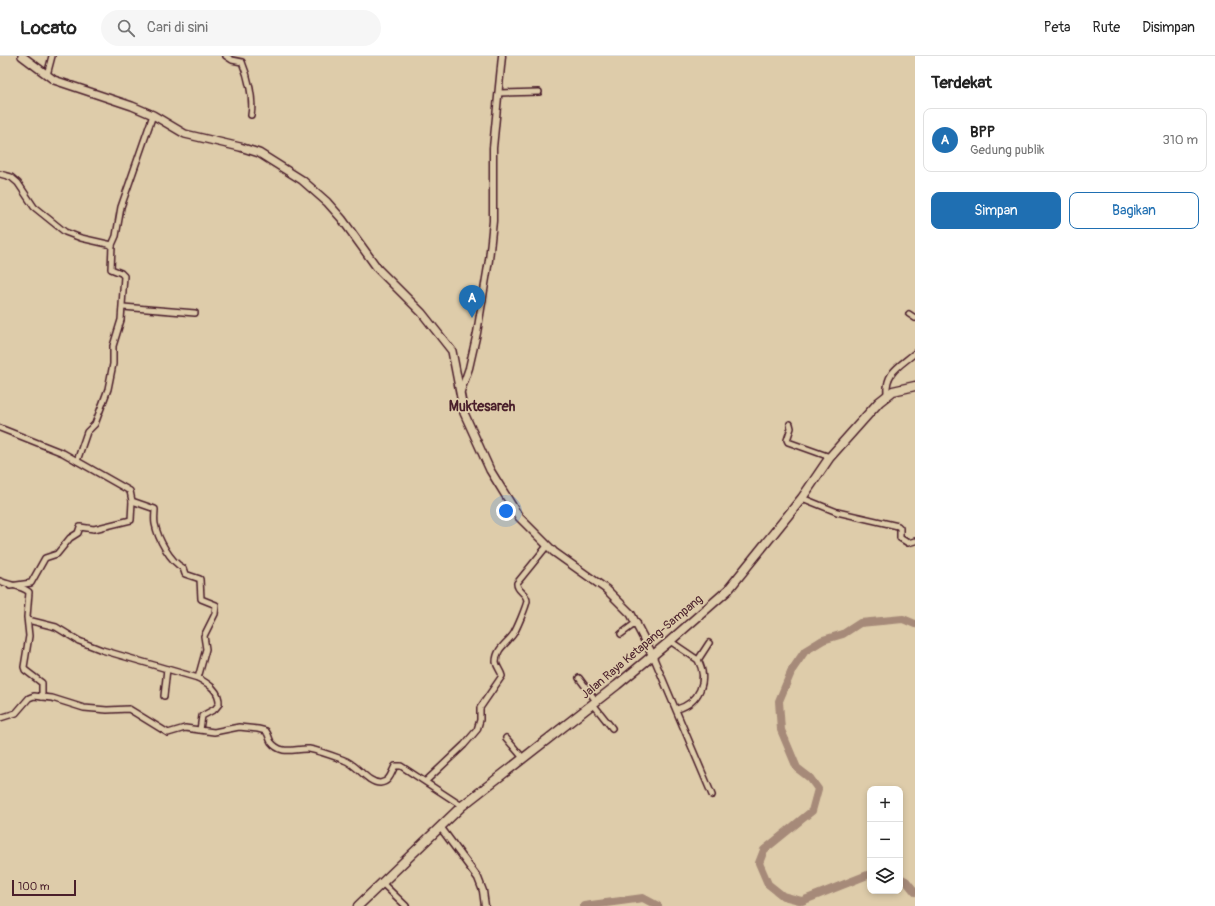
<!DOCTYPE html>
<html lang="id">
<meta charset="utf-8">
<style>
body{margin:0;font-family:Pangolin,sans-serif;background:#f6f6f6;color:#222}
.controls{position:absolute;right:12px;bottom:12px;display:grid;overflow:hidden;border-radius:8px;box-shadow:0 2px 6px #0003}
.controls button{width:36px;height:36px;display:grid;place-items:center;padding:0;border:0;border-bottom:1px solid #e0e0e0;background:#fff;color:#222;font:20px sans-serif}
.scale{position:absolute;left:12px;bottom:10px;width:64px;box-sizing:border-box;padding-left:4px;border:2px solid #4a1f2b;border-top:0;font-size:11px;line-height:14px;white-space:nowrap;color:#4a1f2b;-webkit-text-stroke:3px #deccaa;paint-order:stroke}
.you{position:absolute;left:506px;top:455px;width:14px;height:14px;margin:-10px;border:3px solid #fff;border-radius:50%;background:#1a73e8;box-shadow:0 0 0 6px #1a73e833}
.badge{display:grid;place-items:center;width:26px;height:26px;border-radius:50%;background:#1f6fb2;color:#fff;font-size:13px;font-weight:700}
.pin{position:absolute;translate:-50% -33px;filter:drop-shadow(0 1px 2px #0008)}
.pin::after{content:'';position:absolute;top:21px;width:14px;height:12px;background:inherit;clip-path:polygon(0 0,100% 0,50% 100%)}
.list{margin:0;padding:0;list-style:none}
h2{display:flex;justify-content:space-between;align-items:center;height:52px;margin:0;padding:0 16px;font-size:17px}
h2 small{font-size:13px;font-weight:400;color:#767676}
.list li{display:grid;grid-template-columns:26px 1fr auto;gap:12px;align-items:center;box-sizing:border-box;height:64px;margin:0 8px 8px;padding:0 8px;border:1px solid #e0e0e0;border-radius:8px}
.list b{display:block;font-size:15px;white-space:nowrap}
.list p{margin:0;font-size:13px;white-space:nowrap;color:#767676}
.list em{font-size:13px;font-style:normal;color:#767676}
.actions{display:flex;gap:8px;padding:12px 16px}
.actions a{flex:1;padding:9px 0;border:1px solid #1f6fb2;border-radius:8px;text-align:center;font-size:14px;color:#1f6fb2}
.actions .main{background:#1f6fb2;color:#fff}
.icon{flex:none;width:22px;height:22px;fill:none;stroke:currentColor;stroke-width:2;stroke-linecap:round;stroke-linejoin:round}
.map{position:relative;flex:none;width:915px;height:850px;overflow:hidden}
header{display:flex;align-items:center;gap:24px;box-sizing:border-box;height:56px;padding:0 20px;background:#fff;border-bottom:1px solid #e0e0e0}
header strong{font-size:19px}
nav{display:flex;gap:22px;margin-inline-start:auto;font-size:14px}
.search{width:280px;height:36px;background:#f6f6f6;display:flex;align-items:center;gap:10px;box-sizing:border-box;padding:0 14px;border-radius:22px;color:#767676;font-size:15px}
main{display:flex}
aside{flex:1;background:#fff}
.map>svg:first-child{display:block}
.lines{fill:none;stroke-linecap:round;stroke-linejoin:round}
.river{stroke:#a68a79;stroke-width:8}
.minor-casing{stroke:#4a1f2b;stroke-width:8}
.tertiary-casing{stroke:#4a1f2b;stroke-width:9}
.secondary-casing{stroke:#4a1f2b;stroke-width:10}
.primary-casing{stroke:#4a1f2b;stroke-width:11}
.minor{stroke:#deccaa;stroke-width:5}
.tertiary{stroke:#deccaa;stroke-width:6}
.secondary{stroke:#deccaa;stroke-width:7}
.primary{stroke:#deccaa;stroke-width:8}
.labels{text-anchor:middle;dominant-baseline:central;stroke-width:3.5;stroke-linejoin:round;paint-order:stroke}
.street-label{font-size:12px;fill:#4a1f2b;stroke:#deccaa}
.quarter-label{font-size:14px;font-weight:bold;fill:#4a1f2b;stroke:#deccaa}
</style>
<header>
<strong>Locato</strong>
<div class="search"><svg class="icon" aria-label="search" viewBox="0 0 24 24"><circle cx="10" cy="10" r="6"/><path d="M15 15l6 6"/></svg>Cari di sini</div>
<nav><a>Peta</a><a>Rute</a><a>Disimpan</a></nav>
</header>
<main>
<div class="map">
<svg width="915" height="850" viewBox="0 0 915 850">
<rect width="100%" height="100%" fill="#deccaa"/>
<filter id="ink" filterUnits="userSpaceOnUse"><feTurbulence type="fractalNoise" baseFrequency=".025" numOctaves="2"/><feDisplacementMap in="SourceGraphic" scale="8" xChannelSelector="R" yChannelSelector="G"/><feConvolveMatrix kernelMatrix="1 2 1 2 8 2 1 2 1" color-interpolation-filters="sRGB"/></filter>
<g filter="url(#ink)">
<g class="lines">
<g class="river">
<path d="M870,818L802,845L783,840L768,828L759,807L764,794L812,755L818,733L810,722L797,712L781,674L779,645L792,614L805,595L823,584L843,578L860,567L903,563L915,568"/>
<path d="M900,822L906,825L915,836"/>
<path d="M584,850L643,842L658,850"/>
</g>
<defs>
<g id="minor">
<path d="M226,0L232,4L242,6C248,20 254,44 251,59"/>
<path d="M47,19L52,0"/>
<path d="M499,37L539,36"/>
<path d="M0,118L11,121L18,127L34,151L65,176L81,182L112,189L111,213L121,217L124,220L121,264L113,290V308L108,333L95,368L87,376L77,405"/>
<path d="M112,189L116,180L121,151L153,59"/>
<path d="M123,251L195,257"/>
<path d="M909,258L915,262"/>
<path d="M887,338C885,316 900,310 915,297"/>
<path d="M790,368L791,372L787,384L788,386L830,401"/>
<path d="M0,372L63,397L130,435L132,445L155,453C155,458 154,463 155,468C158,483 170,505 183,512L185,518L200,523L201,543L216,549L215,558L204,580L206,593L198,622"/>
<path d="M802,442L837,456L898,470L900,472V482L908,487L915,485"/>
<path d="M0,525C8,529 23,530 29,536L27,561L29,580L24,611L25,614L42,627V641"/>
<path d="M10,530L31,527L45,502L57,498L70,482L78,477L80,471L94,473L131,464L132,445"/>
<path d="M28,564L56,571L79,585L102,594L198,622C209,628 220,635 219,648L215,653L202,660L200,674"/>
<path d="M621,578L637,566"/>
<path d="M670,585L698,604C709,625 699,647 677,653"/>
<path d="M653,600L712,739"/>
<path d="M698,604L709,587"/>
<path d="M579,622L596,645"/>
<path d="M164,640L167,613"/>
<path d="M593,648L612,672"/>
<path d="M0,662L16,657L29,642L34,640L52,642L84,652L107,654L129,653L168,677L185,672L214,676L239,671L258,673L266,675C269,679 269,683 271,686C282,700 295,692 309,693C320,695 333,700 344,704C357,708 367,727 380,727C390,726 391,717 395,710H401L462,750"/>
<path d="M506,682L523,702"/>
<path d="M426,725L464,689L477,674L480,664V652L502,620C501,615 497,612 496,606C496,592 508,587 514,577C517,572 526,551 527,545C527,537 516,535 517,527L547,490"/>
<path d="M382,827L406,850"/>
</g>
<g id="tertiary">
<path d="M461,335L469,312L477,277L489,204L493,165V92L502,0"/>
<path d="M441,772L478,822L483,835L485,850"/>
</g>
<path id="secondary" d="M22,0L54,24L132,50L153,59L185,78L240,91L259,97L302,124L327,146L342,163L378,213L422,257L452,295L464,357L490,414L519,461L554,496L606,533L631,558L653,600"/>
<path id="primary" d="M358,850L462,750L617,629L670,585L728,534L802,442L830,401L879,346L893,335L915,330"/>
</defs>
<use href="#minor" class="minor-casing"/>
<use href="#tertiary" class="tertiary-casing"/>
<use href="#secondary" class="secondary-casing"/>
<use href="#primary" class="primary-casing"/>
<use href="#minor" class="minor"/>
<use href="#tertiary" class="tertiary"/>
<use href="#secondary" class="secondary"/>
<use href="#primary" class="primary"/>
</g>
</g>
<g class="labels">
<g class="street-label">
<text transform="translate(642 591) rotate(-40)">Jalan Raya Ketapang-Sampang</text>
</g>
<g class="quarter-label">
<text x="482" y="350">Muktesareh</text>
</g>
</g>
</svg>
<div class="controls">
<button>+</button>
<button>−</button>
<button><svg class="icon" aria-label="layers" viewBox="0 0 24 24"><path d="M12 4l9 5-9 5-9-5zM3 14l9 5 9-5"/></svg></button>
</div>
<div class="scale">100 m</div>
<div class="you"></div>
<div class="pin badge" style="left:472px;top:262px">A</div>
</div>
<aside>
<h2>Terdekat<small></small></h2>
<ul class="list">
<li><span class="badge">A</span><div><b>BPP</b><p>Gedung publik</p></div><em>310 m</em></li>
</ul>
<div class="actions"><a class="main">Simpan</a><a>Bagikan</a></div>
</aside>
</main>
